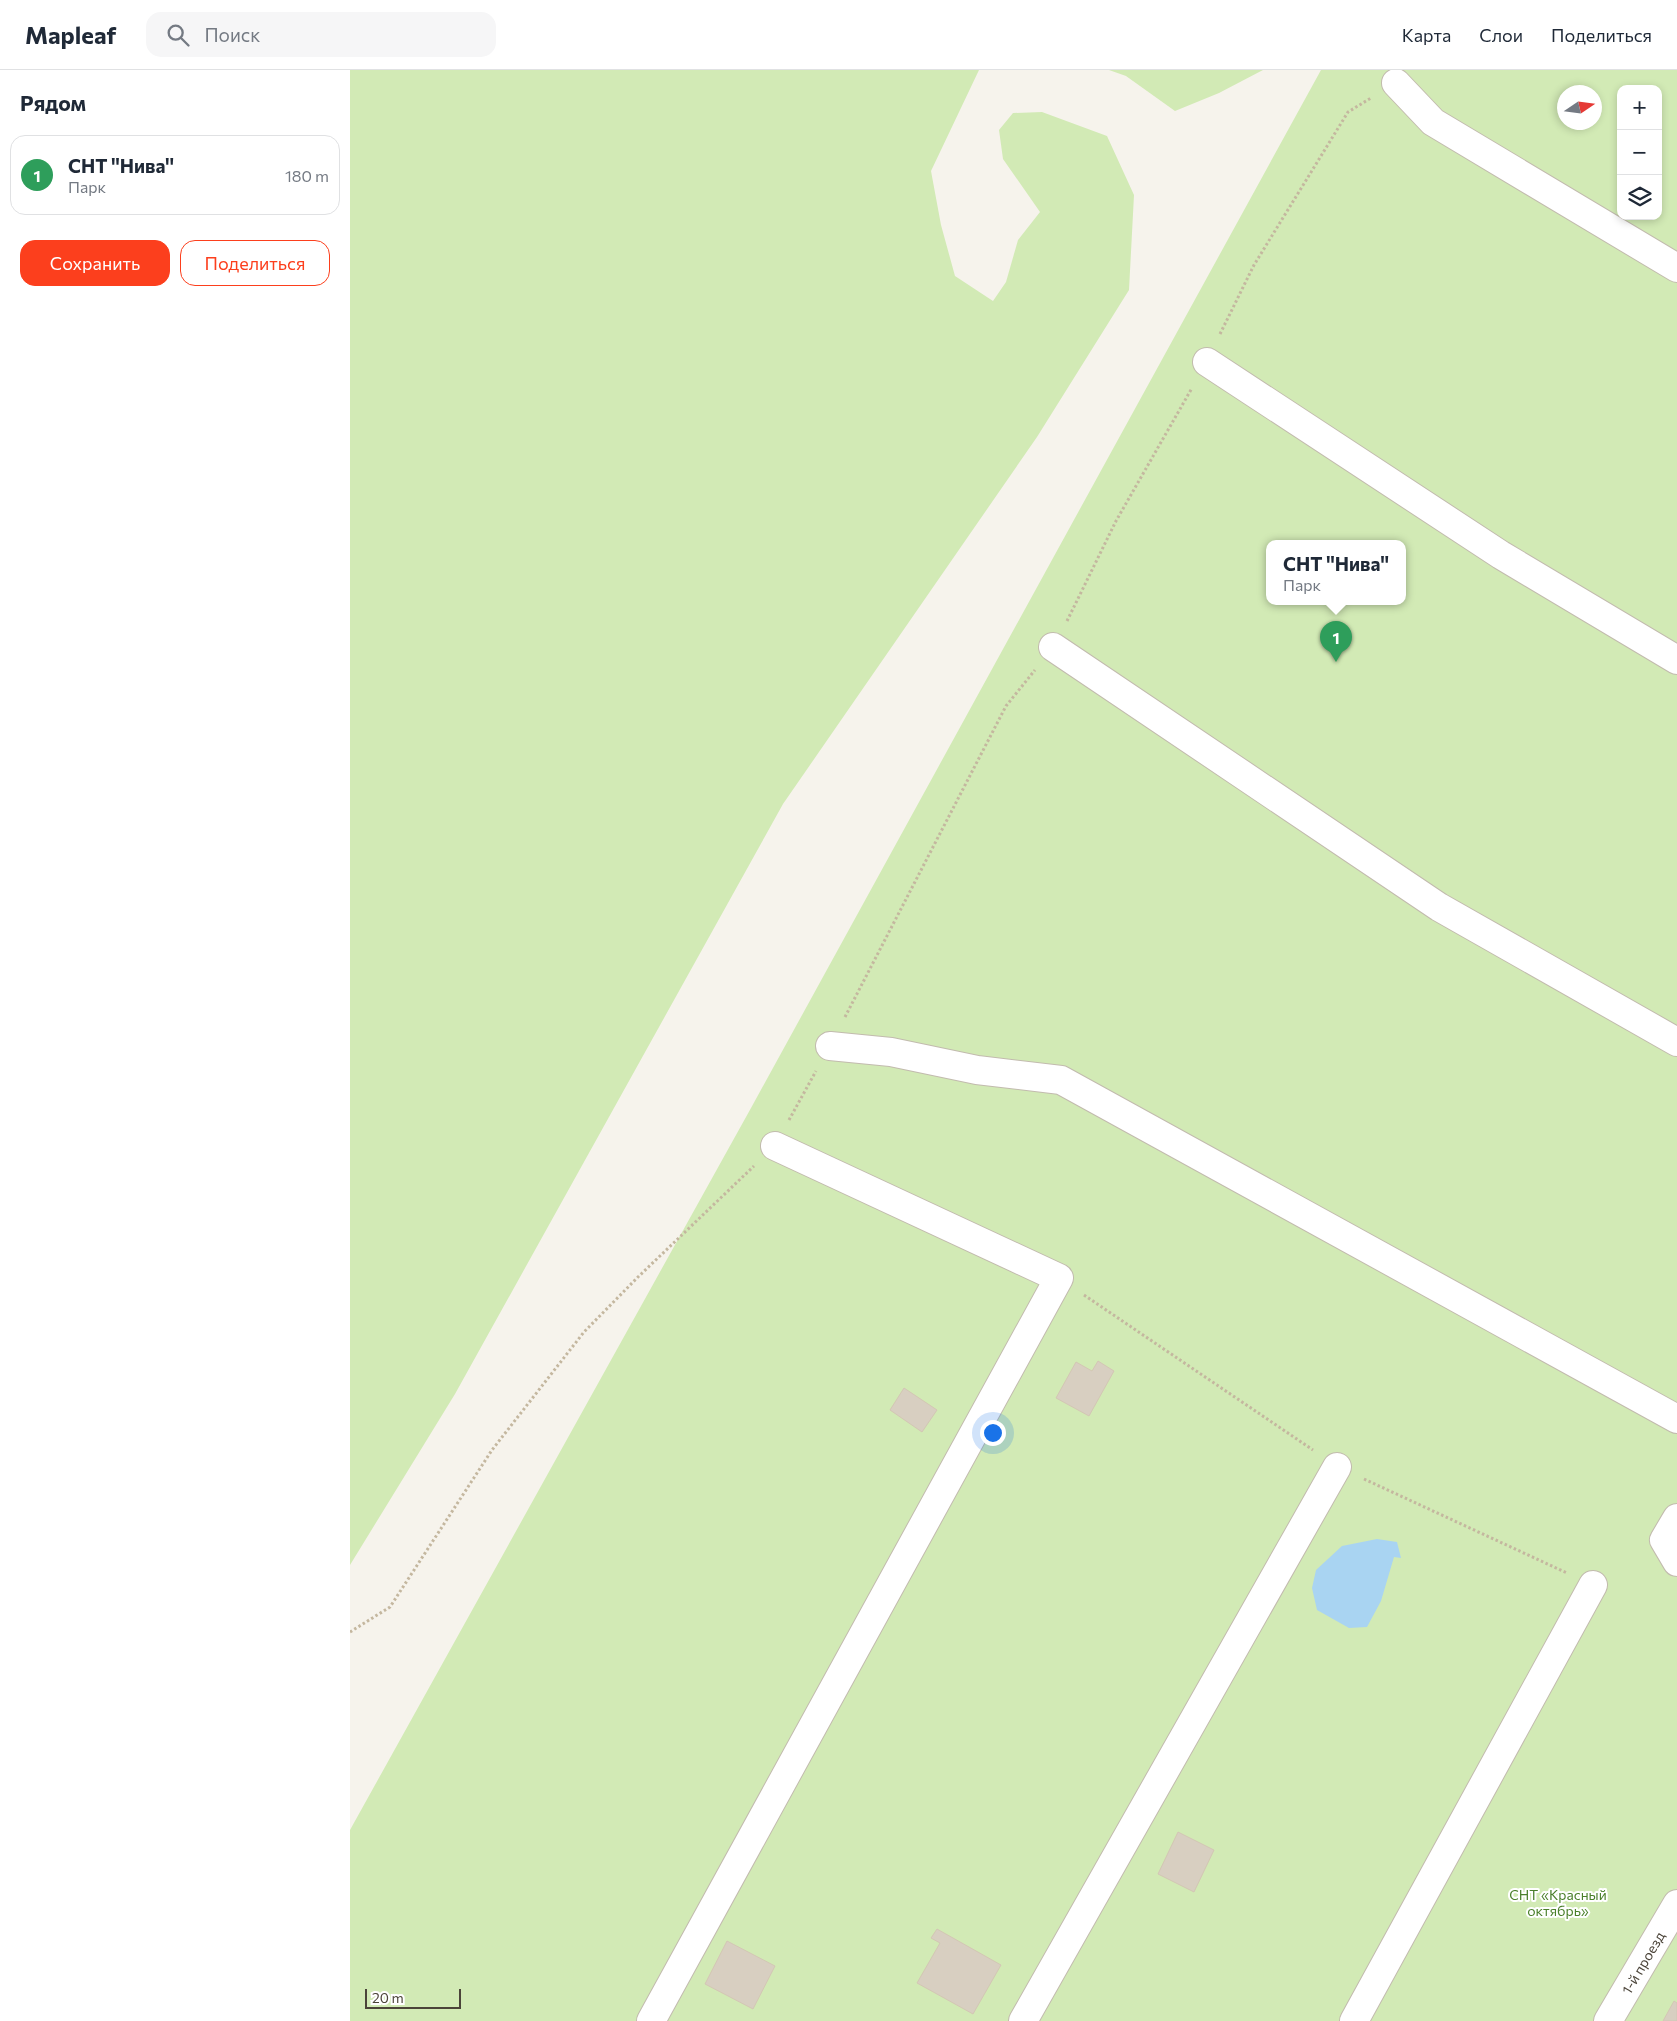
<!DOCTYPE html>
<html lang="ru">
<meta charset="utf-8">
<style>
body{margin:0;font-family:Commissioner,sans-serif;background:#f6f6f7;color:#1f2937}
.controls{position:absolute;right:15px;top:15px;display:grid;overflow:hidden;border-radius:10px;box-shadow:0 2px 8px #0003}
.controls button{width:45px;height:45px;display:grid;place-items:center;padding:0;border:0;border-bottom:1px solid #e0e1e3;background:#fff;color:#1f2937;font:25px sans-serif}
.compass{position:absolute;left:1207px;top:15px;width:45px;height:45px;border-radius:50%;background:#fff;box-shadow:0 2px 8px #0003;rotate:77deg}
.scale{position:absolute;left:15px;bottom:12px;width:96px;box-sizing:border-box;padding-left:5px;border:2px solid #4b4439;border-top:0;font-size:14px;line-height:18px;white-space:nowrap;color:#4b4439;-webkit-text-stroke:4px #fff;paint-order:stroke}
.you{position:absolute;left:642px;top:1362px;width:18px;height:18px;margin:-12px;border:4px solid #fff;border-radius:50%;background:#1a73e8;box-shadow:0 0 0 8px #1a73e833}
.badge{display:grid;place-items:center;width:32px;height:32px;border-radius:50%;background:#fc3f1d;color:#fff;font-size:16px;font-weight:700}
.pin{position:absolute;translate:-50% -41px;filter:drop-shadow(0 1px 2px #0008)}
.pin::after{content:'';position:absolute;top:26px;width:18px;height:15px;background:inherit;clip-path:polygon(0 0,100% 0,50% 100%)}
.popup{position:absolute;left:916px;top:470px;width:140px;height:65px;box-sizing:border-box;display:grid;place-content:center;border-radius:10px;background:#fff;filter:drop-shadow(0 1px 4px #0005);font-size:16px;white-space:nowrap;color:#747a83}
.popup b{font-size:19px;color:#1f2937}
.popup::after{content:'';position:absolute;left:50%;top:100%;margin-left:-10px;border:10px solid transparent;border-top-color:#fff}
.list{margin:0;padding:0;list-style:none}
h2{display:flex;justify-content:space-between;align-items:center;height:65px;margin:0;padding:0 20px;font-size:21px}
h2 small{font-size:16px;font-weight:400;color:#747a83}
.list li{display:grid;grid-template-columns:32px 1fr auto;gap:15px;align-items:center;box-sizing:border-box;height:80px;margin:0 10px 10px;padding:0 10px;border:1px solid #e0e1e3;border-radius:15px}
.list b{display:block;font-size:19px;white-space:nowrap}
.list p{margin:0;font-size:16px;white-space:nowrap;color:#747a83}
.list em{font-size:16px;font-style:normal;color:#747a83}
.actions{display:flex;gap:10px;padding:15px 20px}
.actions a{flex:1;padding:11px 0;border:1px solid #fc3f1d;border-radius:15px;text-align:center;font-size:18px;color:#fc3f1d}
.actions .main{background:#fc3f1d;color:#fff}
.icon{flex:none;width:28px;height:28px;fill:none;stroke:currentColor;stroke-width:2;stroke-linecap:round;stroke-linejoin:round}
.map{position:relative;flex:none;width:1327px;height:1951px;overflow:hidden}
header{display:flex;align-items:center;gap:30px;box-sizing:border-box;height:70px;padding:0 25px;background:#fff;border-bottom:1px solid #e0e1e3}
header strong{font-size:24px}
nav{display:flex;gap:28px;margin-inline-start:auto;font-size:18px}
.search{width:350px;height:45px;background:#f6f6f7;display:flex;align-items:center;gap:12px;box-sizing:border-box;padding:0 18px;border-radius:15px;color:#747a83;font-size:19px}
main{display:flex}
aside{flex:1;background:#fff}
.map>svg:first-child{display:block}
.green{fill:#d2eab5;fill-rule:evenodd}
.water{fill:#a9d4f2}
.building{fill:#d8cfc1;stroke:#d3c7b4}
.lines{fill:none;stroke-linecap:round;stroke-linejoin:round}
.minor-casing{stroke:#c2bbae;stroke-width:30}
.path{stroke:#c4b79f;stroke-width:3;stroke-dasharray:2.5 2.5;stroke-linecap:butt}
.minor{stroke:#fff;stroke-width:28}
.labels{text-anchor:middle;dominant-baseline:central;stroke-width:4;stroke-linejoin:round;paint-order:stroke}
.park-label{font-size:14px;fill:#4a7f2a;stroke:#fff}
.street-label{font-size:14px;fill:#4b4439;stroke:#fff}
</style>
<header>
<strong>Mapleaf</strong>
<div class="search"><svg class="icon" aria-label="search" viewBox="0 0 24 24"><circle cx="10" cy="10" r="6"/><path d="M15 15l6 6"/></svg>Поиск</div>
<nav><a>Карта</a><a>Слои</a><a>Поделиться</a></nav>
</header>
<main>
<aside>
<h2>Рядом<small></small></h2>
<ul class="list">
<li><span class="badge" style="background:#2e9e5b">1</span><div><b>СНТ ''Нива''</b><p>Парк</p></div><em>180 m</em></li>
</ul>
<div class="actions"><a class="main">Сохранить</a><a>Поделиться</a></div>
</aside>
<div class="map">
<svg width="1327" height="1951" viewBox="0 0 1327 1951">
<rect width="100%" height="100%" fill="#f6f3ec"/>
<g class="green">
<path d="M0,0H629L581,101L591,155L605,206L643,231L656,212L668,170L690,142L653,89L649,60L663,43L692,42L757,66L784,125L779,220L687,367L433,734L105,1324L0,1495Z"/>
<path d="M759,0H913L869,23L825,41L776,6Z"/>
<path d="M971,0H1327V1951H0V1760L401,1038ZM1271,19H1308V146H1271ZM1214,22H1244V52H1214ZM920,473H1052V531H920Z"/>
</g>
<path class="water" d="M1027,1469L1047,1472L1051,1488L1044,1487L1031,1531L1017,1557L999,1558L967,1540L962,1518L966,1500L992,1476Z"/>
<g class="building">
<path d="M748,1291L764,1301L739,1346L706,1328L726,1292L742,1301Z"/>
<path d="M554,1318L587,1340L572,1362L540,1340Z"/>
<path d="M828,1762L864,1780L844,1822L808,1804Z"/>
<path d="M587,1859L651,1895L623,1944L567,1913L590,1873L581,1868Z"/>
<path d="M377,1871L425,1896L403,1939L355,1914Z"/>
<path d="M1324,1931L1327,1933V1951H1313Z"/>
</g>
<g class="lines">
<defs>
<g id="minor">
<path d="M1046,13L1083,52L1327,198"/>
<path d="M857,292L1151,485L1327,590"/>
<path d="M703,577L1089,837L1327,972"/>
<path d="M480,976L541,982L627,1000L711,1010L1327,1349"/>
<path d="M1327,1448L1314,1470L1327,1492"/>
<path d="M301,1951L709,1208L425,1076"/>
<path d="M673,1951L987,1397"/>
<path d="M1004,1951L1243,1515"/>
<path id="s1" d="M1258,1951L1327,1834"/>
</g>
</defs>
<use href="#minor" class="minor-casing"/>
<g class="path">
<path d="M870,264L904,195L998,42L1021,28"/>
<path d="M717,551L766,451L842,318"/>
<path d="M495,947L656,636L685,600"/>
<path d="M439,1050L466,1001"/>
<path d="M734,1225L963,1380"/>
<path d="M1014,1409L1217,1503"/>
<path d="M0,1562L40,1537L142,1380L234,1262L288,1207L404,1096"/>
</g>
<use href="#minor" class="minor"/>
</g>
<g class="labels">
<g class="park-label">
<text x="1208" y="1824">СНТ «Красный<tspan x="1208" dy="16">октябрь»</tspan></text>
</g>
<g class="street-label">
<text stroke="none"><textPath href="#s1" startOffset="68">1-й проезд</textPath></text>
</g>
</g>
</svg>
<div class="controls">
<button>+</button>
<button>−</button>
<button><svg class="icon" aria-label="layers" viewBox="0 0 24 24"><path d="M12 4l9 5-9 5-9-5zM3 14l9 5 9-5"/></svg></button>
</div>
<svg class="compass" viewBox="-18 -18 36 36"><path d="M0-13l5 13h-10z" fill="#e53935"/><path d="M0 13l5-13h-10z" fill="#747a83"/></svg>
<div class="scale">20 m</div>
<div class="you"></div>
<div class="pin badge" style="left:986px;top:592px;background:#2e9e5b">1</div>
<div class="popup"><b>СНТ ''Нива''</b>Парк</div>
</div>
</main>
